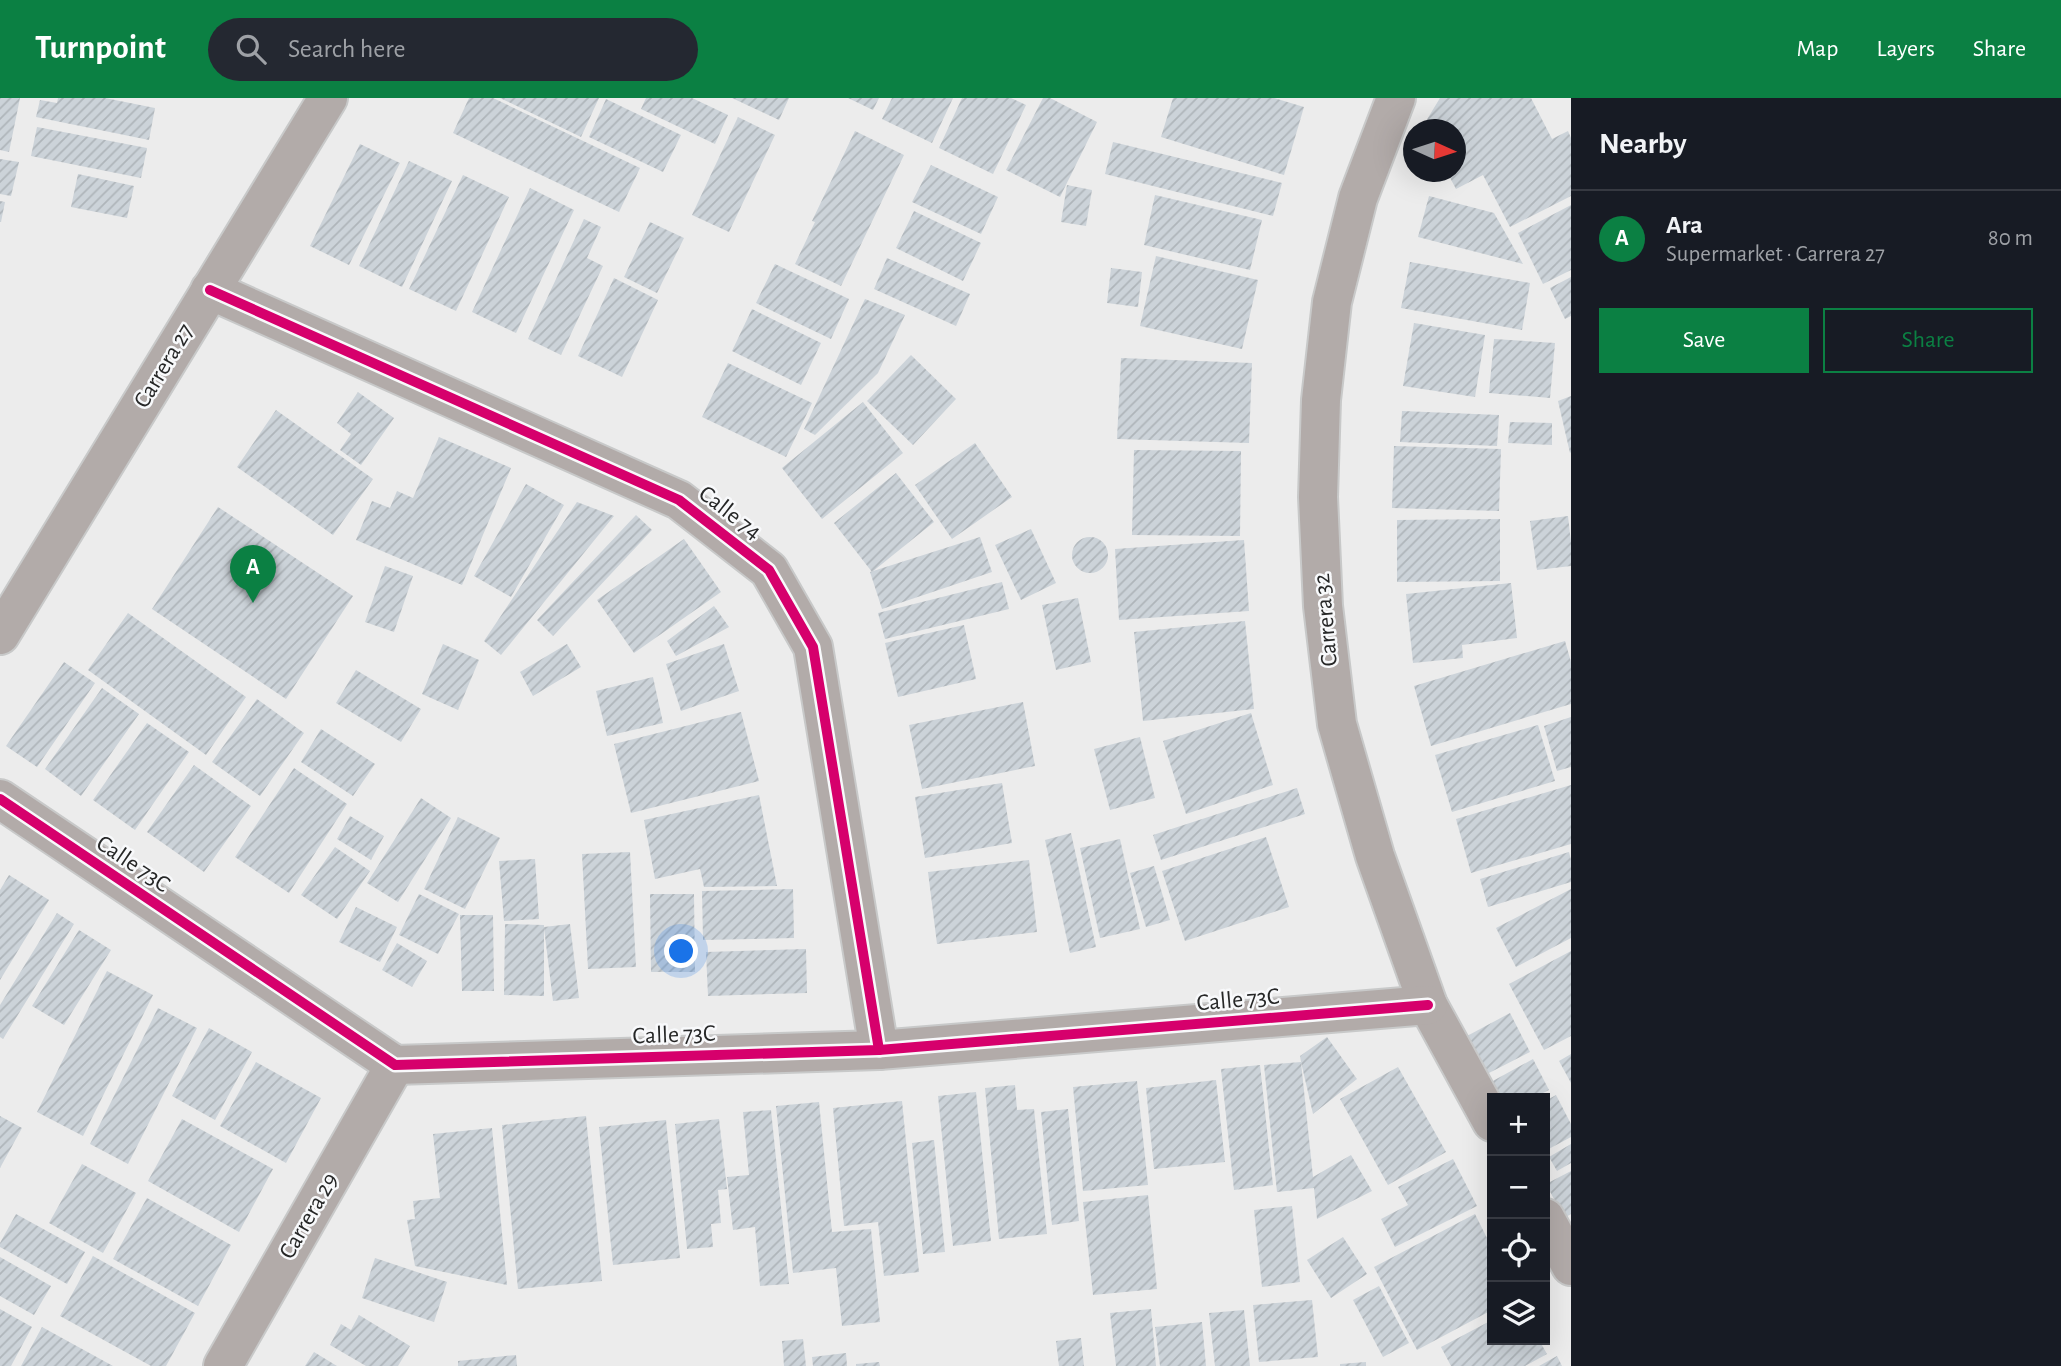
<!DOCTYPE html>
<meta charset="utf-8">
<style>
body{margin:0;font-family:"Alegreya Sans",sans-serif;background:#242831;color:#f1f3f6}
.controls{position:absolute;right:21px;bottom:21px;display:grid;overflow:hidden;border-radius:0px;box-shadow:0 7px 28px #0002}
.controls button{width:63px;height:63px;display:grid;place-items:center;padding:0;border:0;border-bottom:2px solid #363941;background:#171b24;color:#f1f3f6;font:35px sans-serif}
.compass{position:absolute;left:1403px;top:21px;width:63px;height:63px;border-radius:50%;background:#171b24;box-shadow:0 7px 28px #0002;rotate:93deg}
.you{position:absolute;left:682px;top:854px;width:24px;height:24px;margin:-18px;border:5px solid #fff;border-radius:50%;background:#1a73e8;box-shadow:0 0 0 10px #1a73e833}
.badge{display:grid;place-items:center;width:46px;height:46px;border-radius:50%;background:#0b8043;color:#fff;font-size:23px;font-weight:700}
.pin{position:absolute;translate:-50% -58px;filter:drop-shadow(0 2px 4px #0008)}
.pin::after{content:'';position:absolute;top:37px;width:24px;height:21px;background:inherit;clip-path:polygon(0 0,100% 0,50% 100%)}
.list{margin:0;padding:0;list-style:none}
h2{display:flex;justify-content:space-between;align-items:center;height:91px;margin:0;padding:0 28px;font-size:30px}
h2 small{font-size:23px;font-weight:400;color:#9ea1a6}
.list li{display:grid;grid-template-columns:46px 1fr auto;gap:21px;align-items:center;box-sizing:border-box;height:98px;padding:0 28px;border-top:2px solid #363941}
.list b{display:block;font-size:26px;white-space:nowrap}
.list p{margin:0;font-size:23px;white-space:nowrap;color:#9ea1a6}
.list em{font-size:23px;font-style:normal;color:#9ea1a6}
.actions{display:flex;gap:14px;padding:21px 28px}
.actions a{flex:1;padding:16px 0;border:2px solid #0b8043;border-radius:0px;text-align:center;font-size:24px;color:#0b8043}
.actions .main{background:#0b8043;color:#fff}
.icon{flex:none;width:38px;height:38px;fill:none;stroke:currentColor;stroke-width:2;stroke-linecap:round;stroke-linejoin:round}
.map{position:relative;flex:none;width:1571px;height:1268px;overflow:hidden}
header{display:flex;align-items:center;gap:42px;box-sizing:border-box;height:98px;padding:0 35px;background:#0b8043;color:#fff}
header strong{font-size:33px}
nav{display:flex;gap:38px;margin-inline-start:auto;font-size:24px}
.search{width:490px;height:63px;background:#242831;display:flex;align-items:center;gap:18px;box-sizing:border-box;padding:0 24px;border-radius:38px;color:#9ea1a6;font-size:26px}
main{display:flex}
aside{flex:1;background:#171b24}
.map>svg:first-child{display:block}
.building{fill:url(#building-hatch)}
.lines{fill:none;stroke-linecap:round;stroke-linejoin:round}
.minor-casing{stroke:#c8c9c9;stroke-width:42}
.tertiary-casing{stroke:#c8c9c9;stroke-width:42}
.minor{stroke:#b2aba9;stroke-width:38}
.tertiary{stroke:#b2aba9;stroke-width:38}
.cycleway-casing{stroke:#f8f9fb;stroke-width:15}
.cycleway{stroke:#d6006c;stroke-width:10}
.labels{text-anchor:middle;dominant-baseline:central;stroke-width:5;stroke-linejoin:round;paint-order:stroke}
.street-label{font-size:24px;fill:#262727;stroke:#f8f9fb}
</style>
<header>
<strong>Turnpoint</strong>
<div class="search"><svg class="icon" aria-label="search" viewBox="0 0 24 24"><circle cx="10" cy="10" r="6"/><path d="M15 15l6 6"/></svg>Search here</div>
<nav><a>Map</a><a>Layers</a><a>Share</a></nav>
</header>
<main>
<div class="map">
<svg width="1571" height="1268" viewBox="0 0 1571 1268">
<defs>
<pattern id="building-hatch" width="6" height="6" patternUnits="userSpaceOnUse" patternTransform="scale(1.75)"><rect width="6" height="6" fill="#ccd3d9"/><path d="M-1 1l2-2M0 6l6-6M5 7l2-2" fill="none" stroke="#afb5ba"/></pattern>
</defs>
<rect width="100%" height="100%" fill="#ececec"/>
<g class="building">
<path d="M0,0H20L9,54L0,52Z"/>
<path d="M58,0H105L155,10L149,42L36,19L40,2L57,5Z"/>
<path d="M469,0H493L640,70L619,114L453,35Z"/>
<path d="M500,0H599L581,39Z"/>
<path d="M646,0H692L728,17L715,46L641,11Z"/>
<path d="M732,0H789L779,22Z"/>
<path d="M848,0H879L873,12Z"/>
<path d="M892,0H953L932,45L882,21Z"/>
<path d="M962,0H1011L1026,7L993,76L939,50Z"/>
<path d="M1043,0H1050L1097,24L1060,99L1006,72Z"/>
<path d="M1173,0H1274L1304,9L1284,77L1161,39Z"/>
<path d="M1440,0H1531L1552,41L1568,33L1571,40V98L1510,129L1483,77L1456,91L1447,74H1456V32H1425L1423,28Z"/>
<path d="M606,1L681,37L663,74L589,39Z"/>
<path d="M738,19L775,37L729,134L692,117Z"/>
<path d="M37,29L147,50L141,80L31,58Z"/>
<path d="M855,33L904,57L841,188L795,166L815,124L812,123Z"/>
<path d="M1113,44L1282,85L1273,118L1105,76Z"/>
<path d="M360,46L400,65L349,167L310,148Z"/>
<path d="M0,61L19,64L11,98L0,96Z"/>
<path d="M409,63L452,83L402,189L359,168Z"/>
<path d="M931,67L998,99L981,136L912,104Z"/>
<path d="M78,76L134,88L127,120L71,109Z"/>
<path d="M463,77L509,99L456,213L409,191Z"/>
<path d="M1067,87L1092,92L1086,128L1061,124Z"/>
<path d="M530,90L574,112L516,235L472,214Z"/>
<path d="M1155,97L1262,122L1250,172L1144,147Z"/>
<path d="M1429,98L1494,115L1523,166L1418,139Z"/>
<path d="M0,103L5,104L1,124H0Z"/>
<path d="M1571,107V172L1543,186L1518,135Z"/>
<path d="M914,113L981,145L963,183L896,150Z"/>
<path d="M584,121L601,129L587,160L603,168L561,257L528,241Z"/>
<path d="M650,124L684,140L657,195L624,179Z"/>
<path d="M1156,158L1258,182L1242,251L1140,228Z"/>
<path d="M887,160L970,196L956,228L874,191Z"/>
<path d="M1410,164L1530,185L1522,232L1401,210Z"/>
<path d="M775,166L849,201L831,241L756,205Z"/>
<path d="M1111,170L1142,174L1138,209L1107,205Z"/>
<path d="M1571,179V218L1565,221L1550,190Z"/>
<path d="M614,180L658,202L622,279L578,258Z"/>
<path d="M865,201L905,217L878,275L815,337L804,331Z"/>
<path d="M752,211L821,245L801,287L732,253Z"/>
<path d="M1414,225L1485,237L1475,299L1403,288Z"/>
<path d="M1494,241L1555,245L1550,300L1489,295Z"/>
<path d="M911,257L956,301L913,347L867,303Z"/>
<path d="M1121,260L1252,265L1249,345L1117,341Z"/>
<path d="M728,265L812,305L786,359L702,319Z"/>
<path d="M358,294L394,320L361,367L340,352L351,336L337,325Z"/>
<path d="M1571,298V354L1570,355L1558,303Z"/>
<path d="M863,304L903,355L822,421L782,370Z"/>
<path d="M276,312L373,381L333,437L237,369Z"/>
<path d="M1402,313L1499,317L1497,348L1400,344Z"/>
<path d="M1510,324L1552,325V347L1508,345Z"/>
<path d="M439,339L511,370L462,487L356,442L372,403L390,410L397,393L413,400Z"/>
<path d="M975,345L1012,399L952,441L915,387Z"/>
<path d="M1394,348L1501,351L1499,413L1392,410Z"/>
<path d="M1134,352L1241,353L1240,438L1132,437Z"/>
<path d="M896,375L934,424L872,474L834,425Z"/>
<path d="M526,386L564,407L511,499L474,478Z"/>
<path d="M577,404L614,418L501,557L484,543Z"/>
<path d="M218,409L353,498L286,601L152,511Z"/>
<path d="M636,417L652,432L553,538L537,522Z"/>
<path d="M1568,418L1571,445V468L1537,472L1530,423Z"/>
<path d="M1500,421V483L1397,484V422Z"/>
<path d="M1031,431L1056,485L1021,502L995,447Z"/>
<path d="M980,439L992,474L882,511L870,474Z"/>
<circle cx="1090" cy="457" r="18"/>
<path d="M684,441L721,494L634,555L597,502Z"/>
<path d="M1244,442L1249,513L1119,522L1115,451Z"/>
<path d="M385,468L413,478L394,534L365,524Z"/>
<path d="M1002,484L1009,511L885,541L878,515Z"/>
<path d="M1511,485L1517,540L1462,547L1463,560L1413,565L1406,496Z"/>
<path d="M1078,500L1091,564L1056,572L1042,507Z"/>
<path d="M714,508L729,529L676,558L667,543Z"/>
<path d="M128,515L246,599L206,657L88,572Z"/>
<path d="M1245,523L1254,611L1143,623L1134,534Z"/>
<path d="M964,527L976,581L898,599L885,545Z"/>
<path d="M1565,543L1571,564V606L1431,648L1414,588Z"/>
<path d="M443,546L479,562L458,612L422,596Z"/>
<path d="M567,546L581,569L533,598L520,574Z"/>
<path d="M724,546L739,593L681,613L666,566Z"/>
<path d="M64,564L95,585L37,669L6,648Z"/>
<path d="M356,572L421,611L401,644L336,605Z"/>
<path d="M653,579L663,625L607,638L596,593Z"/>
<path d="M102,590L139,616L81,698L45,671Z"/>
<path d="M257,601L304,635L260,698L212,664Z"/>
<path d="M1023,604L1035,668L922,691L909,627Z"/>
<path d="M741,614L759,683L631,715L614,646Z"/>
<path d="M1251,615L1273,687L1186,716L1163,643Z"/>
<path d="M1571,619V669L1557,673L1544,628Z"/>
<path d="M147,625L189,654L135,732L93,702Z"/>
<path d="M1538,627L1555,683L1452,714L1435,657Z"/>
<path d="M321,631L375,666L353,698L301,664Z"/>
<path d="M1140,639L1155,700L1110,712L1094,651Z"/>
<path d="M194,667L251,708L204,774L147,734Z"/>
<path d="M294,670L347,706L289,795L235,759Z"/>
<path d="M1002,685L1012,745L925,760L915,699Z"/>
<path d="M1571,687V746L1471,775L1456,721Z"/>
<path d="M1297,690L1305,716L1161,762L1153,737Z"/>
<path d="M759,697L777,788L704,789L700,771L655,781L644,722Z"/>
<path d="M421,700L451,720L398,804L367,785Z"/>
<path d="M350,718L384,738L371,762L337,741Z"/>
<path d="M458,719L500,740L465,811L424,791Z"/>
<path d="M1071,735L1096,849L1070,855L1045,742Z"/>
<path d="M1266,739L1289,809L1185,843L1162,773Z"/>
<path d="M1120,741L1140,831L1100,840L1080,750Z"/>
<path d="M335,749L370,773L337,821L301,797Z"/>
<path d="M630,754L636,869L588,871L582,756Z"/>
<path d="M1569,754L1571,762V784L1488,809L1480,781Z"/>
<path d="M535,761L539,821L504,823L499,763Z"/>
<path d="M1029,762L1037,834L937,846L928,774Z"/>
<path d="M1154,768L1170,822L1146,829L1130,775Z"/>
<path d="M9,777L49,802L0,882V792Z"/>
<path d="M793,791L794,840L703,842L702,793Z"/>
<path d="M1571,791V840L1516,869L1496,830Z"/>
<path d="M419,796L459,816L438,856L399,837Z"/>
<path d="M650,796H694L695,874H651Z"/>
<path d="M356,809L397,829L380,864L339,844Z"/>
<path d="M57,815L74,826L3,941L0,939V907Z"/>
<path d="M460,817H493L494,893H462Z"/>
<path d="M505,826L544,827V829L570,826L579,900L553,903L544,830V898L504,897Z"/>
<path d="M79,832L111,852L64,927L32,908Z"/>
<path d="M397,845L427,863L412,889L382,872Z"/>
<path d="M806,851L807,895L708,898L706,854Z"/>
<path d="M1571,853V938L1544,952L1509,886Z"/>
<path d="M107,873L153,897L83,1038L37,1014Z"/>
<path d="M158,910L197,930L128,1066L90,1046Z"/>
<path d="M1510,915L1530,954L1487,976L1467,938Z"/>
<path d="M209,930L252,954L215,1022L172,998Z"/>
<path d="M1327,939L1357,981L1313,1016L1301,964L1313,1079L1351,1057L1372,1093L1317,1121L1314,1090L1277,1094L1264,967L1301,964L1300,958Z"/>
<path d="M1571,956V985L1559,963Z"/>
<path d="M1533,961L1549,992L1533,1000H1500L1491,984Z"/>
<path d="M256,964L321,1000L286,1065L220,1028Z"/>
<path d="M1260,967L1273,1087L1234,1092L1221,971Z"/>
<path d="M1398,969L1446,1054L1388,1087L1340,1001Z"/>
<path d="M1216,982L1225,1064L1154,1071L1146,990Z"/>
<path d="M1137,983L1148,1087L1083,1093L1073,989Z"/>
<path d="M1015,987L1017,1012L1034,1011L1047,1136L999,1141L985,990Z"/>
<path d="M976,994L991,1143L953,1148L938,998Z"/>
<path d="M1556,997L1571,1026V1039L1545,1053V1003Z"/>
<path d="M902,1003L919,1174L884,1178L878,1124L844,1128L833,1010Z"/>
<path d="M819,1004L832,1134L871,1131L880,1224L842,1228L836,1170L793,1175L776,1008Z"/>
<path d="M1068,1011L1079,1123L1052,1127L1041,1014Z"/>
<path d="M771,1012L789,1186L760,1188L755,1129L733,1132L727,1079L749,1077L743,1014Z"/>
<path d="M0,1018L22,1030L0,1070Z"/>
<path d="M586,1018L602,1183L518,1191L502,1027Z"/>
<path d="M182,1021L273,1071L239,1134L148,1083Z"/>
<path d="M719,1021L727,1091L718,1092L721,1125L711,1126L713,1149L687,1151L675,1026Z"/>
<path d="M666,1022L680,1160L613,1167L599,1029Z"/>
<path d="M492,1030L507,1187L415,1168L407,1122L415,1121L413,1103L440,1100L433,1036Z"/>
<path d="M934,1042L945,1154L923,1156L912,1045Z"/>
<path d="M1571,1046V1065L1557,1073L1549,1059Z"/>
<path d="M1453,1061L1477,1108L1395,1149L1381,1121L1408,1107L1398,1089Z"/>
<path d="M82,1066L136,1095L103,1155L49,1125Z"/>
<path d="M1571,1073V1116L1564,1120L1546,1086Z"/>
<path d="M1148,1097L1157,1191L1093,1197L1083,1104Z"/>
<path d="M147,1100L231,1147L198,1208L113,1161Z"/>
<path d="M1292,1108L1300,1184L1262,1189L1254,1112Z"/>
<path d="M16,1116L85,1154L67,1186L0,1149V1145Z"/>
<path d="M1475,1116L1492,1150V1212L1417,1252L1374,1169Z"/>
<path d="M1343,1139L1367,1176L1331,1200L1307,1162Z"/>
<path d="M93,1158L195,1215L166,1268H151L60,1218Z"/>
<path d="M0,1159L51,1188L34,1217L0,1198Z"/>
<path d="M375,1160L447,1184L434,1224L362,1200Z"/>
<path d="M1379,1188L1409,1245L1383,1259L1353,1202Z"/>
<path d="M1312,1202L1318,1259L1259,1264L1253,1207Z"/>
<path d="M0,1211L32,1229L11,1268H0Z"/>
<path d="M1151,1211L1156,1268H1116L1110,1215Z"/>
<path d="M1244,1212L1250,1268H1215L1209,1215Z"/>
<path d="M359,1217L410,1248L398,1268H366L330,1247L341,1226L351,1232Z"/>
<path d="M1492,1222V1242H1539L1547,1256L1525,1268H1451L1441,1249Z"/>
<path d="M1202,1224L1206,1268H1160L1155,1229Z"/>
<path d="M42,1229L113,1268H21Z"/>
<path d="M1081,1240L1084,1268H1059L1056,1243Z"/>
<path d="M803,1241L806,1268H784L782,1243Z"/>
<path d="M314,1254L337,1268H305Z"/>
<path d="M846,1255L847,1268H813L812,1259Z"/>
<path d="M516,1257L517,1268H458V1263Z"/>
<path d="M1557,1258L1562,1268H1539Z"/>
<path d="M879,1264L880,1268H856V1266Z"/>
<path d="M1366,1264V1268H1340V1266Z"/>
</g>
<g class="lines">
<defs>
<g id="minor">
<path d="M1396,0L1358,100L1332,204L1321,302L1318,399L1323,508L1337,626L1375,758L1428,907L1492,1024"/>
<path d="M210,192L679,402L769,472L813,549L879,952"/>
<path d="M0,701L395,967L879,952L1428,907"/>
<path d="M1545,1120L1571,1168"/>
<path d="M223,1268L395,967"/>
</g>
<path id="tertiary" d="M0,537L328,0"/>
</defs>
<use href="#minor" class="minor-casing"/>
<use href="#tertiary" class="tertiary-casing"/>
<use href="#minor" class="minor"/>
<use href="#tertiary" class="tertiary"/>
<defs>
<g id="cycleway">
<path d="M210,192L679,402L769,472L813,549L879,952"/>
<path d="M0,701L395,967L879,952L1428,907"/>
</g>
</defs>
<use href="#cycleway" class="cycleway-casing"/>
<use href="#cycleway" class="cycleway"/>
</g>
<g class="labels">
<g class="street-label">
<text transform="translate(164 268) rotate(-59)">Carrera 27</text>
<text transform="translate(730 415) rotate(38)">Calle 74</text>
<text transform="translate(1326 522) rotate(-95)">Carrera 32</text>
<text transform="translate(133 766) rotate(34)">Calle 73C</text>
<text transform="translate(1238 902) rotate(-5)">Calle 73C</text>
<text transform="translate(674 937) rotate(-2)">Calle 73C</text>
<text transform="translate(309 1118) rotate(-60)">Carrera 29</text>
</g>
</g>
</svg>
<div class="controls">
<button>+</button>
<button>−</button>
<button><svg class="icon" aria-label="locate" viewBox="0 0 24 24"><circle cx="12" cy="12" r="6"/><path d="M12 2v4M12 18v4M2 12h4M18 12h4"/></svg></button>
<button><svg class="icon" aria-label="layers" viewBox="0 0 24 24"><path d="M12 4l9 5-9 5-9-5zM3 14l9 5 9-5"/></svg></button>
</div>
<svg class="compass" viewBox="-18 -18 36 36"><path d="M0-13l5 13h-10z" fill="#e53935"/><path d="M0 13l5-13h-10z" fill="#9ea1a6"/></svg>
<div class="you"></div>
<div class="pin badge" style="left:253px;top:505px">A</div>
</div>
<aside>
<h2>Nearby<small></small></h2>
<ul class="list">
<li><span class="badge">A</span><div><b>Ara</b><p>Supermarket · Carrera 27</p></div><em>80 m</em></li>
</ul>
<div class="actions"><a class="main">Save</a><a>Share</a></div>
</aside>
</main>
